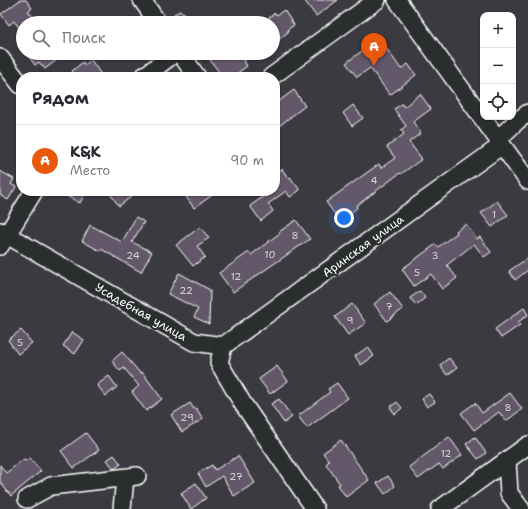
<!DOCTYPE html>
<html lang="ru">
<meta charset="utf-8">
<style>
body{margin:0;font-family:"Shantell Sans",sans-serif;background:#f7f7f7;color:#2b2b33}
.controls{position:absolute;right:12px;top:12px;display:grid;overflow:hidden;border-radius:8px;box-shadow:0 1px 3px #0004}
.controls button{width:36px;height:36px;display:grid;place-items:center;padding:0;border:0;border-bottom:1px solid #e1e1e2;background:#fff;color:#2b2b33;font:20px sans-serif}
.you{position:absolute;left:344px;top:218px;width:14px;height:14px;margin:-10px;border:3px solid #fff;border-radius:50%;background:#1a73e8;box-shadow:0 0 0 6px #1a73e833}
.badge{display:grid;place-items:center;width:26px;height:26px;border-radius:50%;background:#ea580c;color:#fff;font-size:13px;font-weight:700}
.pin{position:absolute;translate:-50% -33px;filter:drop-shadow(0 1px 2px #0008)}
.pin::after{content:'';position:absolute;top:21px;width:14px;height:12px;background:inherit;clip-path:polygon(0 0,100% 0,50% 100%)}
.list{margin:0;padding:0;list-style:none}
h2{display:flex;justify-content:space-between;align-items:center;height:52px;margin:0;padding:0 16px;font-size:17px}
h2 small{font-size:13px;font-weight:400;color:#7c7c81}
.list li{display:grid;grid-template-columns:26px 1fr auto;gap:12px;align-items:center;box-sizing:border-box;height:72px;padding:0 16px;border-top:1px solid #e1e1e2}
.list b{display:block;font-size:15px;white-space:nowrap}
.list p{margin:0;font-size:13px;white-space:nowrap;color:#7c7c81}
.list em{font-size:13px;font-style:normal;color:#7c7c81}
.icon{flex:none;width:22px;height:22px;fill:none;stroke:currentColor;stroke-width:2;stroke-linecap:round;stroke-linejoin:round}
.map{position:relative;flex:none;width:528px;height:509px;overflow:hidden}
.search{position:absolute;background:#fff;box-shadow:0 1px 3px #0004;left:16px;top:16px;width:264px;height:44px;display:flex;align-items:center;gap:10px;box-sizing:border-box;padding:0 14px;border-radius:22px;color:#7c7c81;font-size:15px}
.panel{position:absolute;background:#fff;box-shadow:0 1px 3px #0004;left:16px;top:72px;width:264px;height:124px;border-radius:16px}
.map>svg:first-child{display:block}
.building{fill:#645969;stroke:#fff}
.lines{fill:none;stroke-linecap:round;stroke-linejoin:round}
.minor-casing{stroke:#fff;stroke-width:20}
.minor{stroke:#2a2d2e;stroke-width:17}
.labels{text-anchor:middle;dominant-baseline:central;stroke-width:4;stroke-linejoin:round;paint-order:stroke}
.number-label{font-size:10px;fill:#d8d6da}
.street-label{font-size:12px;fill:#fff;stroke:#2a2d2e}
</style>
<div class="map">
<svg width="528" height="509" viewBox="0 0 528 509">
<rect width="100%" height="100%" fill="#3b3a40"/>
<filter id="ink" filterUnits="userSpaceOnUse"><feTurbulence type="fractalNoise" baseFrequency=".025" numOctaves="2"/><feDisplacementMap in="SourceGraphic" scale="8" xChannelSelector="R" yChannelSelector="G"/><feConvolveMatrix kernelMatrix="1 2 1 2 8 2 1 2 1" color-interpolation-filters="sRGB"/></filter>
<g filter="url(#ink)">
<g class="building">
<path d="M20,0H26L32,8L28,11L33,17L25,23H23V33L14,21L9,25L1,14Z"/>
<path d="M304,0H338L316,16Z"/>
<path d="M284,10L294,25L287,30L288,32L273,44V23H262L275,13L277,15Z"/>
<path d="M180,11L186,14L187,18V23H172V16L174,14Z"/>
<path d="M379,38L401,69L408,64L416,75L390,95L370,68L357,77L346,63Z"/>
<path d="M26,53H66L45,69L39,62L35,65Z"/>
<path d="M220,53H255L244,61L247,66L232,77H223L210,60Z"/>
<path d="M91,60L103,77H77L72,71L83,62L85,65Z"/>
<path d="M294,90L305,106L275,129V104Z"/>
<path d="M420,94L431,109L413,122L421,133L409,142L422,159L401,174L400,173L356,206L357,208L348,215L345,211L337,217L326,202L379,164L381,168L395,158L387,147L404,134L401,130L406,126L394,109L402,104L404,107Z"/>
<path d="M353,105L363,118L352,126L343,113Z"/>
<path d="M282,169L288,178L290,177L300,190L290,197L286,191L268,204L273,211L261,221L250,206L271,191H275V174Z"/>
<path d="M0,171L14,179L11,184L16,187L8,200L0,195Z"/>
<path d="M57,191H86L80,203Z"/>
<path d="M108,191H127L131,197L119,206Z"/>
<path d="M182,191H218L194,208Z"/>
<path d="M497,201L508,215L492,227L481,213Z"/>
<path d="M136,217L144,222L132,242L152,252L141,272L101,249L100,251L82,241L90,225L122,242Z"/>
<path d="M296,220L310,239L233,292L219,273L249,252L251,255L280,233L279,232Z"/>
<path d="M466,224L477,239L480,237L491,252L484,257L474,244L447,265L457,278L442,289L431,274L414,286L402,269L436,244L438,247L457,233L456,231Z"/>
<path d="M200,227L209,238L197,246L205,257L193,266L176,245Z"/>
<path d="M528,258V270L515,280L509,271Z"/>
<path d="M179,273L210,290L209,324L194,317L198,309L168,294Z"/>
<path d="M420,291L425,298L416,305L410,298Z"/>
<path d="M390,292L403,309L387,321L374,304Z"/>
<path d="M352,304L366,323L348,335L335,317Z"/>
<path d="M524,308L528,315L518,322L520,325L501,338L495,329Z"/>
<path d="M21,330L32,343L18,354L8,340Z"/>
<path d="M72,332L84,340L75,354L63,346Z"/>
<path d="M368,347L374,356L361,365L355,356Z"/>
<path d="M122,352L140,373L142,372L162,399L146,411L132,392L139,386L124,368L120,371L112,361Z"/>
<path d="M449,358L457,368L447,375L440,365Z"/>
<path d="M277,366L288,381L270,394L259,379Z"/>
<path d="M109,376L117,387L106,396L97,385Z"/>
<path d="M337,383L348,398L307,428L298,416L330,392L328,389Z"/>
<path d="M510,393L522,409L506,421L499,412L474,430L461,413L475,403L482,413Z"/>
<path d="M429,394L435,402L427,407L422,399Z"/>
<path d="M279,399L292,417L284,423L271,404Z"/>
<path d="M397,402L402,408L395,414L390,407Z"/>
<path d="M190,403L194,409L196,408L203,419L182,432L171,415Z"/>
<path d="M86,433L99,450L74,468L61,451Z"/>
<path d="M449,437L462,455L443,469L439,464L418,479L409,467Z"/>
<path d="M475,437L486,453L478,459L466,444Z"/>
<path d="M341,440L369,480L346,497L338,485L340,484L326,464L329,461L323,453Z"/>
<path d="M114,455L121,464L114,469L107,460Z"/>
<path d="M238,456L255,483L234,496L222,476L206,487L198,473L212,465L215,470Z"/>
<path d="M30,458L41,471L11,496L0,482V465L6,473L24,459L25,461Z"/>
<path d="M388,476L395,486L385,494L377,483Z"/>
<path d="M196,483L206,498L191,509L181,493Z"/>
</g>
<g class="lines">
<defs>
<g id="minor">
<path d="M142,0L158,23"/>
<path d="M397,0L528,181"/>
<path d="M180,53L197,77"/>
<path d="M0,58L21,85"/>
<path d="M143,77L175,53"/>
<path d="M271,77L377,0"/>
<path d="M498,139L517,121L528,113"/>
<path d="M0,231L194,342L223,346"/>
<path d="M0,246L34,191"/>
<path d="M223,346L502,145"/>
<path d="M223,346L219,363L243,404L315,509"/>
<path d="M507,461L509,493L521,509"/>
<path d="M27,499L51,486L137,476"/>
<path d="M122,509L125,478"/>
<path d="M440,509L528,445"/>
</g>
</defs>
<use href="#minor" class="minor-casing"/>
<use href="#minor" class="minor"/>
</g>
</g>
<g class="labels">
<g class="number-label">
<text x="374" y="180">4</text>
<text x="494" y="214">1</text>
<text x="295" y="235">8</text>
<text x="270" y="254">10</text>
<text x="133" y="255">24</text>
<text x="435" y="255">3</text>
<text x="417" y="272">5</text>
<text x="236" y="276">12</text>
<text x="186" y="290">22</text>
<text x="389" y="306">7</text>
<text x="350" y="320">9</text>
<text x="20" y="342">5</text>
<text x="508" y="407">8</text>
<text x="187" y="417">29</text>
<text x="446" y="453">12</text>
<text x="236" y="476">27</text>
</g>
<g class="street-label">
<text transform="translate(363 246) rotate(-36)">Аринская улица</text>
<text transform="translate(141 312) rotate(30)">Усадебная улица</text>
</g>
</g>
</svg>
<div class="controls">
<button>+</button>
<button>−</button>
<button><svg class="icon" aria-label="locate" viewBox="0 0 24 24"><circle cx="12" cy="12" r="6"/><path d="M12 2v4M12 18v4M2 12h4M18 12h4"/></svg></button>
</div>
<div class="you"></div>
<div class="pin badge" style="left:374px;top:66px">A</div>
<div class="search"><svg class="icon" aria-label="search" viewBox="0 0 24 24"><circle cx="10" cy="10" r="6"/><path d="M15 15l6 6"/></svg>Поиск</div>
<section class="panel">
<h2>Рядом<small></small></h2>
<ul class="list">
<li><span class="badge">A</span><div><b>K&amp;K</b><p>Место</p></div><em>90 m</em></li>
</ul>
</section>
</div>
